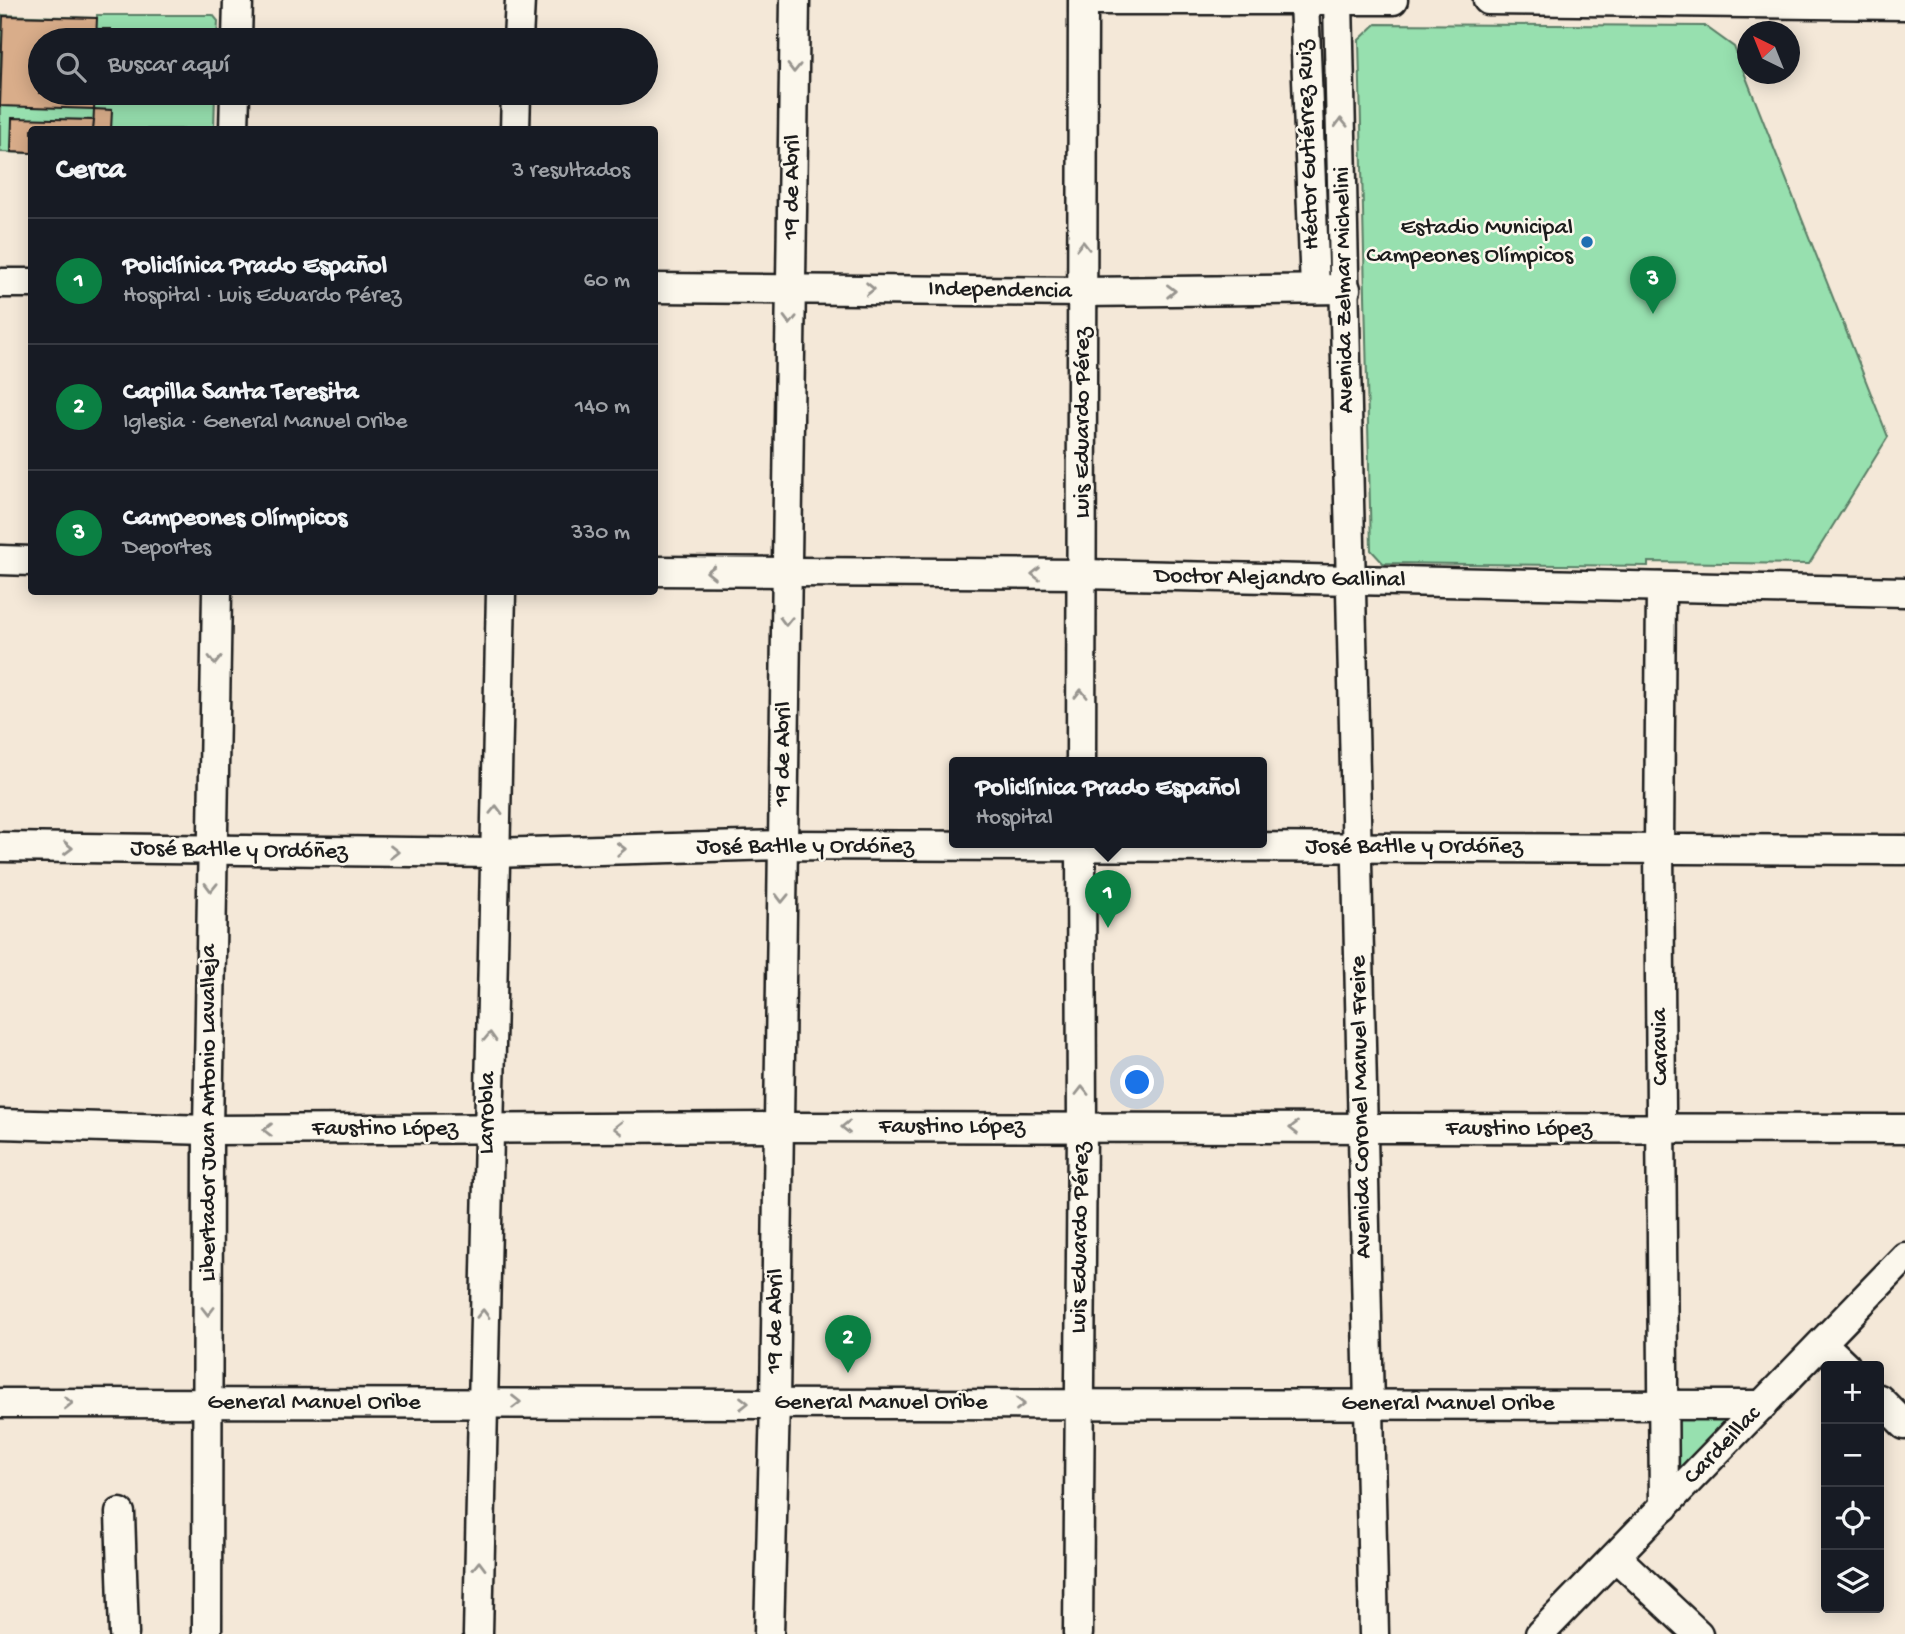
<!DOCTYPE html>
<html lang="es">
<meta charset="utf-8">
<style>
body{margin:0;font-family:"Gochi Hand",sans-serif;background:#20242c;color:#f1f3f6}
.controls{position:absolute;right:21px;bottom:21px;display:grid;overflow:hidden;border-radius:7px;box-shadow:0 4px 18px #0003}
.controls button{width:63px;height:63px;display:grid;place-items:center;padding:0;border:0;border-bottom:2px solid #363941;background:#171b24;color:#f1f3f6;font:35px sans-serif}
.compass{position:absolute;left:1737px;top:21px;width:63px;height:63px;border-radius:50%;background:#171b24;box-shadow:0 4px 18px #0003;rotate:317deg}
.you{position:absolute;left:1138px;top:1083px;width:24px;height:24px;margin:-18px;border:5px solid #fff;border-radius:50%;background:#1a73e8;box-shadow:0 0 0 10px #1a73e833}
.badge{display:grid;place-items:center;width:46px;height:46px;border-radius:50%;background:#0b8043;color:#fff;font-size:23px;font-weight:700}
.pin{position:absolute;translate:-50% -58px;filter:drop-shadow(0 2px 4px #0008)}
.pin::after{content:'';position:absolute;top:37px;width:24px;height:21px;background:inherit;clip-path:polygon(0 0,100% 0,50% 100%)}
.popup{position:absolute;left:949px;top:757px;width:318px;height:91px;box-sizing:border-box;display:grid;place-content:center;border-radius:7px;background:#171b24;filter:drop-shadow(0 2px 5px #0005);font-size:23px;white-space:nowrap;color:#9ea1a6}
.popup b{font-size:26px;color:#f1f3f6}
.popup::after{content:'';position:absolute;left:50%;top:100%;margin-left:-14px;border:14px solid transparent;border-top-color:#171b24}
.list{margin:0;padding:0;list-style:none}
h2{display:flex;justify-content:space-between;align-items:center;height:91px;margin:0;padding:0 28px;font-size:30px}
h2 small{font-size:23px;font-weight:400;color:#9ea1a6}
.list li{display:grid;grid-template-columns:46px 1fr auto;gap:21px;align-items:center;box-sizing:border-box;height:126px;padding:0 28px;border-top:2px solid #363941}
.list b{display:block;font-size:26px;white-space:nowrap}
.list p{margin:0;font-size:23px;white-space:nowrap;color:#9ea1a6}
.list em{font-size:23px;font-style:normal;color:#9ea1a6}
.icon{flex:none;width:38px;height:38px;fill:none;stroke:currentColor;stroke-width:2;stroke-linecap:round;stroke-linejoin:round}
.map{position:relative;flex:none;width:1905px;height:1634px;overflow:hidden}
.search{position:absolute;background:#171b24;box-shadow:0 4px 18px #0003;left:28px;top:28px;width:630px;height:77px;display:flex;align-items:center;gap:18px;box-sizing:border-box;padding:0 24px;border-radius:38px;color:#9ea1a6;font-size:26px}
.panel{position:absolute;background:#171b24;box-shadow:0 4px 18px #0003;left:28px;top:126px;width:630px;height:469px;border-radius:7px}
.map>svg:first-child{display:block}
.green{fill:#97e0af;stroke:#5a7e66;stroke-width:2}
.building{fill:#d9ad8a;stroke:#1c1c1c;stroke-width:2}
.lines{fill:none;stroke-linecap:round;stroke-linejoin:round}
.minor-casing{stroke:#1c1c1c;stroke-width:33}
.minor{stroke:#fbf7ec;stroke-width:28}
.oneway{stroke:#97948e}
.poi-dot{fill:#1f6fb2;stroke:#fbf7ec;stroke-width:2.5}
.labels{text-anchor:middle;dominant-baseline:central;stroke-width:5;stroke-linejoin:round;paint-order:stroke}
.street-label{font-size:24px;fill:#1c1c1c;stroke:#fbf7ec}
.poi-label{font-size:24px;fill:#1c1c1c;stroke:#fbf7ec;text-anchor:end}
</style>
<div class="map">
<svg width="1905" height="1634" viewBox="0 0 1905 1634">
<rect width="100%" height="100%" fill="#f4e8d8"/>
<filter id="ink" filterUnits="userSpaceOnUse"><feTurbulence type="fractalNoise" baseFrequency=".0143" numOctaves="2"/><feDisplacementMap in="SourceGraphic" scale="14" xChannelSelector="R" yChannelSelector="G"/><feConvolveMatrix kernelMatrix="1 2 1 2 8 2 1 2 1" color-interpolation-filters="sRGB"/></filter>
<g filter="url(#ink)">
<g class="green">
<path d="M0,15L97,18V15H213L218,21L217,40H40V93H215L214,129L32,130L31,153L0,152Z"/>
<path d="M1376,24L1705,26L1734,47L1888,437L1809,564L1648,562V566L1383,563L1371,550L1359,40Z"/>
<path d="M1677,1416L1727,1417L1726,1423L1684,1468L1674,1464Z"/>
</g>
<g class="building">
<path d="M3,16L97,18L96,40H40V93H95L94,109L0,106Z"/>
<path d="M97,29H111V40H96Z"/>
<path d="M94,109L112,110L111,130H93Z"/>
<path d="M12,118L94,120L93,130H32V153L11,152Z"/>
</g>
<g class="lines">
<defs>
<g id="minor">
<path d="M1092,0H1393"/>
<path d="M1304,0L1315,289"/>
<path d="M1338,0L1374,1634"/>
<path d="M1488,0L1905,5"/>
<path d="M237,40L238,0"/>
<path d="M518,40L520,0"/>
<path d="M234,130L235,93"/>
<path d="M515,130L516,93"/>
<path d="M0,283H32"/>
<path d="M654,288L1083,292L1346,289"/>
<path d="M0,560L32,561"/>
<path d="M654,571L1082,574L1905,592"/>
<path d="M1661,587L1659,846L1664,1507"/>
<path d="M1081,762L1083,0"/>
<path d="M0,847L495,853L783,845L1905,850"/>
<path d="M0,1124L208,1130L779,1127L1905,1129"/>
<path d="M1823,1344L1846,1366"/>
<path d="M1879,1399L1905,1425"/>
<path d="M0,1403L1763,1405"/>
<path d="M120,1513L124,1634"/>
<path d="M1616,1557L1698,1634"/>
<path d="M207,1634L208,1130L217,592"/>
<path d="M478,1634L501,592"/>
<path d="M769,1634L775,1403L795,0"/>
<path d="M1078,1634L1082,1127L1081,842"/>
<path d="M1540,1634L1905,1257"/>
</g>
</defs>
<use href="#minor" class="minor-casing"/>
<use href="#minor" class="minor"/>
</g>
<defs><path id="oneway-chevron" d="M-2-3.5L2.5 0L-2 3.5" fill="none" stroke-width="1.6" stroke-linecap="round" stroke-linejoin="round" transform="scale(1.75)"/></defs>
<g class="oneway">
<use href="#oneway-chevron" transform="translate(794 68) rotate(91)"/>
<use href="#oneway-chevron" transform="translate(1341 123) rotate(-92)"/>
<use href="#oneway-chevron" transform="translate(1083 246) rotate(-90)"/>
<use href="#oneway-chevron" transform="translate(870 289) rotate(1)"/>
<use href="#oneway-chevron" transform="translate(1171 291) rotate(-1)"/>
<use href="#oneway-chevron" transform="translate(790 320) rotate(91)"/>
<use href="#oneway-chevron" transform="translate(711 572) rotate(-179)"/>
<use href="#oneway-chevron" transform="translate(1036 574) rotate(-180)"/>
<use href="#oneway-chevron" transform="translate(786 621) rotate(91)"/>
<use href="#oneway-chevron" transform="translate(215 660) rotate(91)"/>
<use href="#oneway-chevron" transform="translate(1081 694) rotate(-90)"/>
<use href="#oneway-chevron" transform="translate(496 810) rotate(-89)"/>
<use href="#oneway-chevron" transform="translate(68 848) rotate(1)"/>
<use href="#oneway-chevron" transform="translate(621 849) rotate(-2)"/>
<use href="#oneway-chevron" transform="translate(394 852)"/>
<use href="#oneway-chevron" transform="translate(211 887) rotate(91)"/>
<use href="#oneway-chevron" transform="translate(782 898) rotate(91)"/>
<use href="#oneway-chevron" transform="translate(490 1037) rotate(-88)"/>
<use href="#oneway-chevron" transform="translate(1082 1091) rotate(-90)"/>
<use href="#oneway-chevron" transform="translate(846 1127) rotate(-180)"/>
<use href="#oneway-chevron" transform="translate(618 1128) rotate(180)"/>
<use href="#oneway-chevron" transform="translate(1294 1128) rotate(-180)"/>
<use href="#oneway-chevron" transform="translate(268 1130) rotate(180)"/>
<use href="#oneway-chevron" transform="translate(208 1311) rotate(90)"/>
<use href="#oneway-chevron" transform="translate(483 1314) rotate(-89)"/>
<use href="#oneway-chevron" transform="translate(516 1402)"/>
<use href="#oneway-chevron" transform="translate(68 1403)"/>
<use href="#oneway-chevron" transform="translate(744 1403)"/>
<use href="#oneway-chevron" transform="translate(1020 1404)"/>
<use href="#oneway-chevron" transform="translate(479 1566) rotate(-89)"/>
</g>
</g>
<circle class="poi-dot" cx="1587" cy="242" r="7"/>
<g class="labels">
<g class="street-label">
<text transform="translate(1309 145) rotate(-92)">Héctor Gutiérrez Ruiz</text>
<text transform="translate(793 187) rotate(-89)">19 de Abril</text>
<text transform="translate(1345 290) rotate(-91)">Avenida Zelmar Michelini</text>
<text transform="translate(1000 291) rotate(1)">Independencia</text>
<text transform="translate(1083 423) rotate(-90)">Luis Eduardo Pérez</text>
<text transform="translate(1280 579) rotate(1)">Doctor Alejandro Gallinal</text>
<text transform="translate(784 754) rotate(-89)">19 de Abril</text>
<text x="805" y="847">José Batlle y Ordóñez</text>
<text x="1414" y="847">José Batlle y Ordóñez</text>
<text transform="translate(239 851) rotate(1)">José Batlle y Ordóñez</text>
<text transform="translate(1661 1047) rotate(-91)">Caravia</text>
<text transform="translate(1362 1107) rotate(-91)">Avenida Coronel Manuel Freire</text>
<text transform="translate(209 1113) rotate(-90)">Libertador Juan Antonio Lavalleja</text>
<text transform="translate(488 1113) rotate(-89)">Larrobla</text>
<text x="952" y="1127">Faustino López</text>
<text x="385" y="1129">Faustino López</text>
<text x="1519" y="1129">Faustino López</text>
<text transform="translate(1081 1238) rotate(-89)">Luis Eduardo Pérez</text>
<text transform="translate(776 1321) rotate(-89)">19 de Abril</text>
<text x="314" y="1403">General Manuel Oribe</text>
<text x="881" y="1403">General Manuel Oribe</text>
<text x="1448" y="1404">General Manuel Oribe</text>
<text transform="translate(1723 1446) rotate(-46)">Cardeillac</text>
</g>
<g class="poi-label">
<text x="1573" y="228">Estadio Municipal<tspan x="1573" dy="28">Campeones Olímpicos</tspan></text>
</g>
</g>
</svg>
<div class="controls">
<button>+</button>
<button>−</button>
<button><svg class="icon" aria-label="locate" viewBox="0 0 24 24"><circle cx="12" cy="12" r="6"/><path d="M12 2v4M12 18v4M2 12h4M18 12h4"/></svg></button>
<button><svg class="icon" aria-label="layers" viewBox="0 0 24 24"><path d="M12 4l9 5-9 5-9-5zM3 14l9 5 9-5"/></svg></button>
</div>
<svg class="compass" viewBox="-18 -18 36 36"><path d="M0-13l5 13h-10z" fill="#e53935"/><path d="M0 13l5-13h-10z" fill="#9ea1a6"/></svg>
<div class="you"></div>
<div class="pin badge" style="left:1108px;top:928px">1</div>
<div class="popup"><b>Policlínica Prado Español</b>Hospital</div>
<div class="pin badge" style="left:848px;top:1373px">2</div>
<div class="pin badge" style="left:1653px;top:314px">3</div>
<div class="search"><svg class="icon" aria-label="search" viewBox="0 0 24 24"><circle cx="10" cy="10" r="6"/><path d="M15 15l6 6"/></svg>Buscar aquí</div>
<section class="panel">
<h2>Cerca<small>3 resultados</small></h2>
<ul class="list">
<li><span class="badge">1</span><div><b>Policlínica Prado Español</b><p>Hospital · Luis Eduardo Pérez</p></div><em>60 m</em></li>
<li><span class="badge">2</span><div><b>Capilla Santa Teresita</b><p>Iglesia · General Manuel Oribe</p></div><em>140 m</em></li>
<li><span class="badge">3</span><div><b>Campeones Olímpicos</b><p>Deportes</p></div><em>330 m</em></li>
</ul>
</section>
</div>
